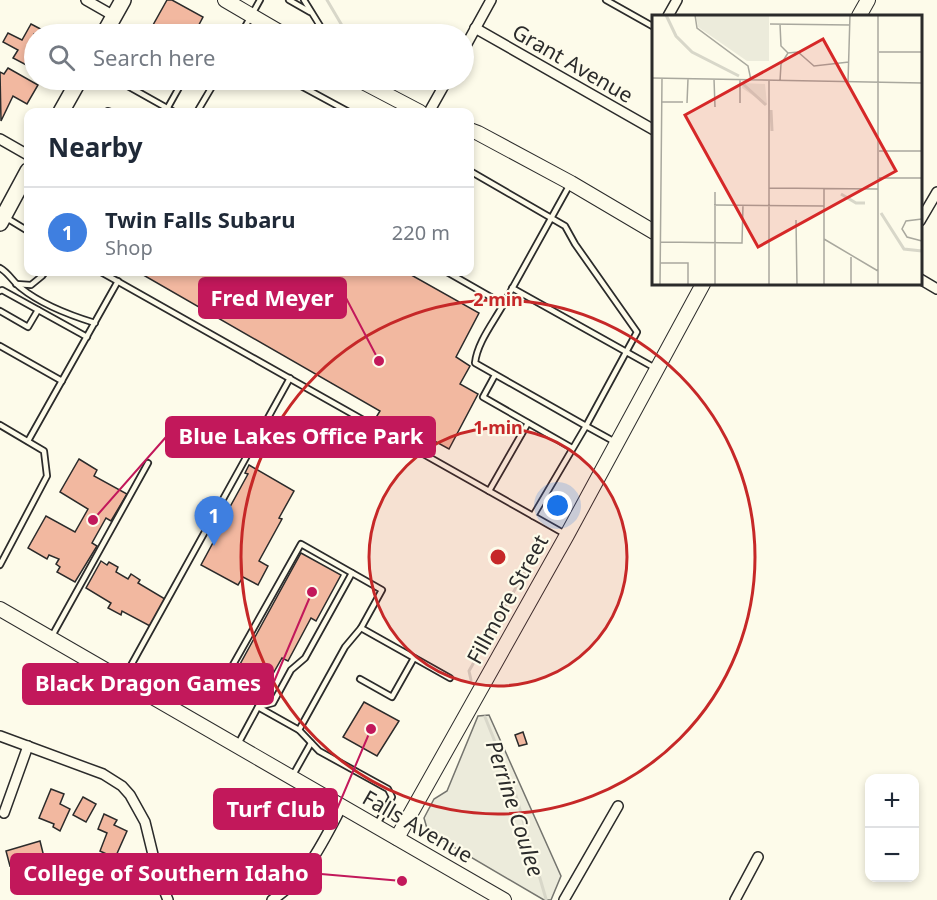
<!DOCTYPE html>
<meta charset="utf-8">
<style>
body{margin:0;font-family:"Noto Sans",sans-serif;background:#f6f6f7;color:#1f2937}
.controls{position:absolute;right:18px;bottom:18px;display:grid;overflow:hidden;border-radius:12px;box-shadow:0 3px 9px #0003}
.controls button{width:54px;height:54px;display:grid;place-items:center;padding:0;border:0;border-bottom:2px solid #e0e1e3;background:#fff;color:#1f2937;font:30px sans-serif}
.you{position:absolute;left:558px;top:506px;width:21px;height:21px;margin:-15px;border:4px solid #fff;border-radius:50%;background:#1a73e8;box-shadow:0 0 0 9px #1a73e833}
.badge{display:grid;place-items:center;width:39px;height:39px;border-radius:50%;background:#c62828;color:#fff;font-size:20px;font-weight:700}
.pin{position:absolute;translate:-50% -50px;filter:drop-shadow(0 2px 3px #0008)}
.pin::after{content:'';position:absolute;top:32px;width:21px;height:18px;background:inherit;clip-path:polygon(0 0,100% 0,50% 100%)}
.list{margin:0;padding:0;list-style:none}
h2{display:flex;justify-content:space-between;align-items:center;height:78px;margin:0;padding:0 24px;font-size:26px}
h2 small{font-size:20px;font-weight:400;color:#747a83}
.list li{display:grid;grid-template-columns:39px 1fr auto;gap:18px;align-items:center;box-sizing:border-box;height:90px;padding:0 24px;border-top:2px solid #e0e1e3}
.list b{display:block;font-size:22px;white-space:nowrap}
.list p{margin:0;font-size:20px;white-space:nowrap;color:#747a83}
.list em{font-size:20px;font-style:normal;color:#747a83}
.icon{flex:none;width:33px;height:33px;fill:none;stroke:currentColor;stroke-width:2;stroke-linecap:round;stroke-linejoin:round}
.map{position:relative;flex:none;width:937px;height:900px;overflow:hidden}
.search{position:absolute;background:#fff;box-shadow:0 3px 9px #0003;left:24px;top:24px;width:450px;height:66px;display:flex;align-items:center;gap:15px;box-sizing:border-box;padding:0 21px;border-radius:33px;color:#747a83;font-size:22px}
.panel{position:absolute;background:#fff;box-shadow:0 3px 9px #0003;left:24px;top:108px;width:450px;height:168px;border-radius:12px}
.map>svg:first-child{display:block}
.green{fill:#ecebdb;stroke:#74746e;stroke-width:1.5}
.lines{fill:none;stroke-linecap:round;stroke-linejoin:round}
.stream{stroke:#d8d7c9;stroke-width:3}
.building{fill:#f2b8a0;stroke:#2b2b2b;stroke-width:1.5}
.lane-casing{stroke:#2b2b2b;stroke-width:8}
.street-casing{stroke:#2b2b2b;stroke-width:12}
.secondary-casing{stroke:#2b2b2b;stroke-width:16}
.primary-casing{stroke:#2b2b2b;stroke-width:18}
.lane{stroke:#fdfbea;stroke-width:4.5}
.street{stroke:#fdfbea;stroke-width:9}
.secondary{stroke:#fdfbea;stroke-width:14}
.primary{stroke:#fdfbea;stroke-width:15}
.ring{fill:none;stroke:#c62828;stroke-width:3}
.labels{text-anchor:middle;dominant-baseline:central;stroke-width:4.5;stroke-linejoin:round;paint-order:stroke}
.street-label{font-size:21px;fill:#2b2b2b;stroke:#fdfbea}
.water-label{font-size:22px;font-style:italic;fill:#2b2b2b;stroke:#fdfbea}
.inset-river{fill:none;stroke:#d8d7c9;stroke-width:3}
.inset-road{fill:none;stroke:#a9a89e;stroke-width:1.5}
.view{fill:#d62828;fill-opacity:0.15;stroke:#d62828;stroke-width:3}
.inset-edge{fill:none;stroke:#2b2b2b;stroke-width:3}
.centre{fill:#c62828;stroke:#fdfbea;stroke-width:3}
.ring-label{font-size:18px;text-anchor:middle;font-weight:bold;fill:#c62828;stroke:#fdfbea;stroke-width:4.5;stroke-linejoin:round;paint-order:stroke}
.leader{fill:none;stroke:#c2185b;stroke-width:2}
.callout-dot{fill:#c2185b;stroke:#fdfbea;stroke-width:2}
.callout{fill:#c2185b;stroke:#c2185b;stroke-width:2}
.callout-label{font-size:22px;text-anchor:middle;font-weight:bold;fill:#fff}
</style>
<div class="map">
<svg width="937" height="900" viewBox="0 0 937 900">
<rect width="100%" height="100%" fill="#fdfbea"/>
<path class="green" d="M489,715L561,876L551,900H544L428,832L424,818L434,799L447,791L478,716Z"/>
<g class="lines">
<g class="stream">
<path d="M327,0L347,34"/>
<path d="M471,680L469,671L527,568"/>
<path d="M485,717L514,789L546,899"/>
</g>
</g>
<g class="building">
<path d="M167,0H172L203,17L194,34H148Z"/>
<path d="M31,24L50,34H34V69L13,58L18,50L3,42L8,33L22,40Z"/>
<path d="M8,68L38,85L27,104L13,96L1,121L0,72L4,74Z"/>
<path d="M138,272H406L479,313L456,357L470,366L460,384L478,394L449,449L416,431L407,443L372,424L380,411Z"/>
<path d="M79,459L97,470L94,476L127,494L111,521L106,518L92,543L97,546L75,582L57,572L60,567L56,564L59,559L49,555L47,559L28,548L46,516L75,532L88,509L60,492Z"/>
<path d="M249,465L294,491L279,518L282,519L259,561L268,566L258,585L243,577L238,585L201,565L216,537L214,536L248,474L245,473Z"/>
<path d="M301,553L341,575L316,621L311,618L288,661L282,658L262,693L233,677Z"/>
<path d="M101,561L107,565L109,562L118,567L116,572L128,579L131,574L140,580L138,583L165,599L150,626L122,611L121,615L108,608L111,603L86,588Z"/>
<path d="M364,702L399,721L377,756L343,737Z"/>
<path d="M523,732L527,744L519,746L515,735Z"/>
<path d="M51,789L64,794L60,804L70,809L60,831L53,827L54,824L39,818Z"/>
<path d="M83,797L96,804L86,822L73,815Z"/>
<path d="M104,814L117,820L114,825L127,831L115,858L100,851L107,833L98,829Z"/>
<path d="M40,841L44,857L30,861L31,865L21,868L19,864L10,866L6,851Z"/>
</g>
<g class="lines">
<defs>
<g id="lane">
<path d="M289,0L310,12"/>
<path d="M304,0L322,29L319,34"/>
<path d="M606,0L654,27"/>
<path d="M241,34L260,0"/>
<path d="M117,80L174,112"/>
<path d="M174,80L181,84L184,80"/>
<path d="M290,80L349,112"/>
<path d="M167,109L181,84"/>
<path d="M108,112V111L111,112"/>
<path d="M197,112L216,80"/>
<path d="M470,171L565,226L575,244L637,332L586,426L475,363C477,343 493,323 503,305C525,265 547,225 569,186"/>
<path d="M5,217L28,231"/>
<path d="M0,268C9,273 13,282 21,288C42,305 69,315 95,323"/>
<path d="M101,272L565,534"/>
<path d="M447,272L503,304"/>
<path d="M16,284L31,285L42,276L45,272"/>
<path d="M512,288L655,368"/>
<path d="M0,291L2,290L87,337"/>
<path d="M0,311L28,327L38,310"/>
<path d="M0,346L62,381"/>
<path d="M495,375L483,397L572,448"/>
<path d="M0,425L44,451L47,476L0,565"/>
<path d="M28,441L118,281"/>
<path d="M489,491L528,423"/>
<path d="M533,516L586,426L615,442"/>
<path d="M52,636L148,463"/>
<path d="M124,678L290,378"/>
<path d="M360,679L392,697L414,658"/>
<path d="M221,686L301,544L382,590L361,628L450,678"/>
<path d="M258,707L299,730L319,751L388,789L392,797L376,826"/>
<path d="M299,730L345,647L361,628"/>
<path d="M238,744L258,707L273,703L291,670L305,658L352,573"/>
<path d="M293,775L311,743"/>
</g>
<g id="street">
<path d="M86,0L114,16"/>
<path d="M668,16L677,0"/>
<path d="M475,28L654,130"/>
<path d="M464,49L491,0"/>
<path d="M429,112L447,80"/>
<path d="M0,139L28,155"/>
<path d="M920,221L937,192"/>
<path d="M920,279L937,289"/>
<path d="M0,736L103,774L122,786L130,795L145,822L158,875L168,900"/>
<path d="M4,813L28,746"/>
<path d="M272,900C307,878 323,842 342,806"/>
<path d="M564,900L618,806"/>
<path d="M735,900L758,857"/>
</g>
<g id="secondary">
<path d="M225,0L283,34"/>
<path d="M859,16L868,0"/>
<path d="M359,80L420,112"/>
<path d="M470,130L478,133L571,183L654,232"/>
<path d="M0,609L504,900"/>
<path d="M397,838L567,535L703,284"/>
</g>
<g id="primary">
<path d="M104,34L123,0"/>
<path d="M61,112L79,80"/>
<path d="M0,223L28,171"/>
</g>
</defs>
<use href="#lane" class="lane-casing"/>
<use href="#street" class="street-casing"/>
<use href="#secondary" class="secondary-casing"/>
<use href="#primary" class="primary-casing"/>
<use href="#lane" class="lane"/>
<use href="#street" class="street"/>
<use href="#secondary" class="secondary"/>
<use href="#primary" class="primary"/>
</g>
<circle cx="498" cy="557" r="129" fill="#c62828" fill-opacity=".12"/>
<g class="ring">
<circle cx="498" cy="557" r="129"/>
<circle cx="498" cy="557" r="257"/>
</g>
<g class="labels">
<g class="street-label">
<text transform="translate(573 63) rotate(30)">Grant Avenue</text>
<text transform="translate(507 599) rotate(-61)">Fillmore Street</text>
<text transform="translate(418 826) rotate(30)">Falls Avenue</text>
</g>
<g class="water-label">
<text transform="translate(516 808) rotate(72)">Perrine Coulee</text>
</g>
</g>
<g transform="translate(652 15)">
<rect width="270" height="270" fill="#fdfbea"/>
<path d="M44,0H117V46H95L46,12ZM90,68L113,69L115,90L90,73Z" fill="#ecebdb"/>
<path class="inset-river" d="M14,0L24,21L40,37L87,61M91,69L114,90M119,95L120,116M189,179L204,188H213M229,198L252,234L270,236"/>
<path class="inset-road" d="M43,0L45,13L96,51L99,65M118,9L198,10M128,9L129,31L136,38L146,37L162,51L197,47M227,37H270M0,63L270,68M62,64L63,92M128,66L129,49L136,38M196,67L198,0M9,87H31M35,88L36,64M88,88V65M227,136H270M227,163H270M117,173L226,174M172,174V270M63,177V270M62,190L172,191M270,204L254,206L250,214L255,222L270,226M144,205L145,270M172,224L226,256M8,227L90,228L91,190M199,242V270M8,248H36V270M8,270L10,63M117,270V65M226,270V0"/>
<path class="view" d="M171,24L244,156L106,232L33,100Z"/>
<rect width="270" height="270" class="inset-edge"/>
</g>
<circle cx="498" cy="557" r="9" class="centre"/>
<g class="ring-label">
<text x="498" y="306">2 min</text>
<text x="498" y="434">1 min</text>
</g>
<path class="leader" d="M379 361L346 298M93 520L166 437M312 592L273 684M371 729L337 809M402 881L321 874"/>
<g class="callout-dot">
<circle cx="379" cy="361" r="6"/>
<circle cx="93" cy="520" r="6"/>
<circle cx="312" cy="592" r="6"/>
<circle cx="371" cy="729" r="6"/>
<circle cx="402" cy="881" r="6"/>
</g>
<g class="callout">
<rect x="199" y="278" width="147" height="40" rx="6"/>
<rect x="166" y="417" width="269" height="40" rx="6"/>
<rect x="23" y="664" width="250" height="40" rx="6"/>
<rect x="214" y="789" width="123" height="40" rx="6"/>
<rect x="11" y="854" width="310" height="40" rx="6"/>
</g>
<g class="callout-label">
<text x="272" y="306">Fred Meyer</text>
<text x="301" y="444">Blue Lakes Office Park</text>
<text x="148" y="691">Black Dragon Games</text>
<text x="276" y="817">Turf Club</text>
<text x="166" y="881">College of Southern Idaho</text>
</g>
</svg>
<div class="controls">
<button>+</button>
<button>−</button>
</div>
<div class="you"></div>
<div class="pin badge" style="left:214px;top:546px;background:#3f7fe0">1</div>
<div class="search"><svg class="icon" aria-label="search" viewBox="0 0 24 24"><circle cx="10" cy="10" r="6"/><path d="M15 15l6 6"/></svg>Search here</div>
<section class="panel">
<h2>Nearby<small></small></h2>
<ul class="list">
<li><span class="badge" style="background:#3f7fe0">1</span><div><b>Twin Falls Subaru</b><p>Shop</p></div><em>220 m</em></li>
</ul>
</section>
</div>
